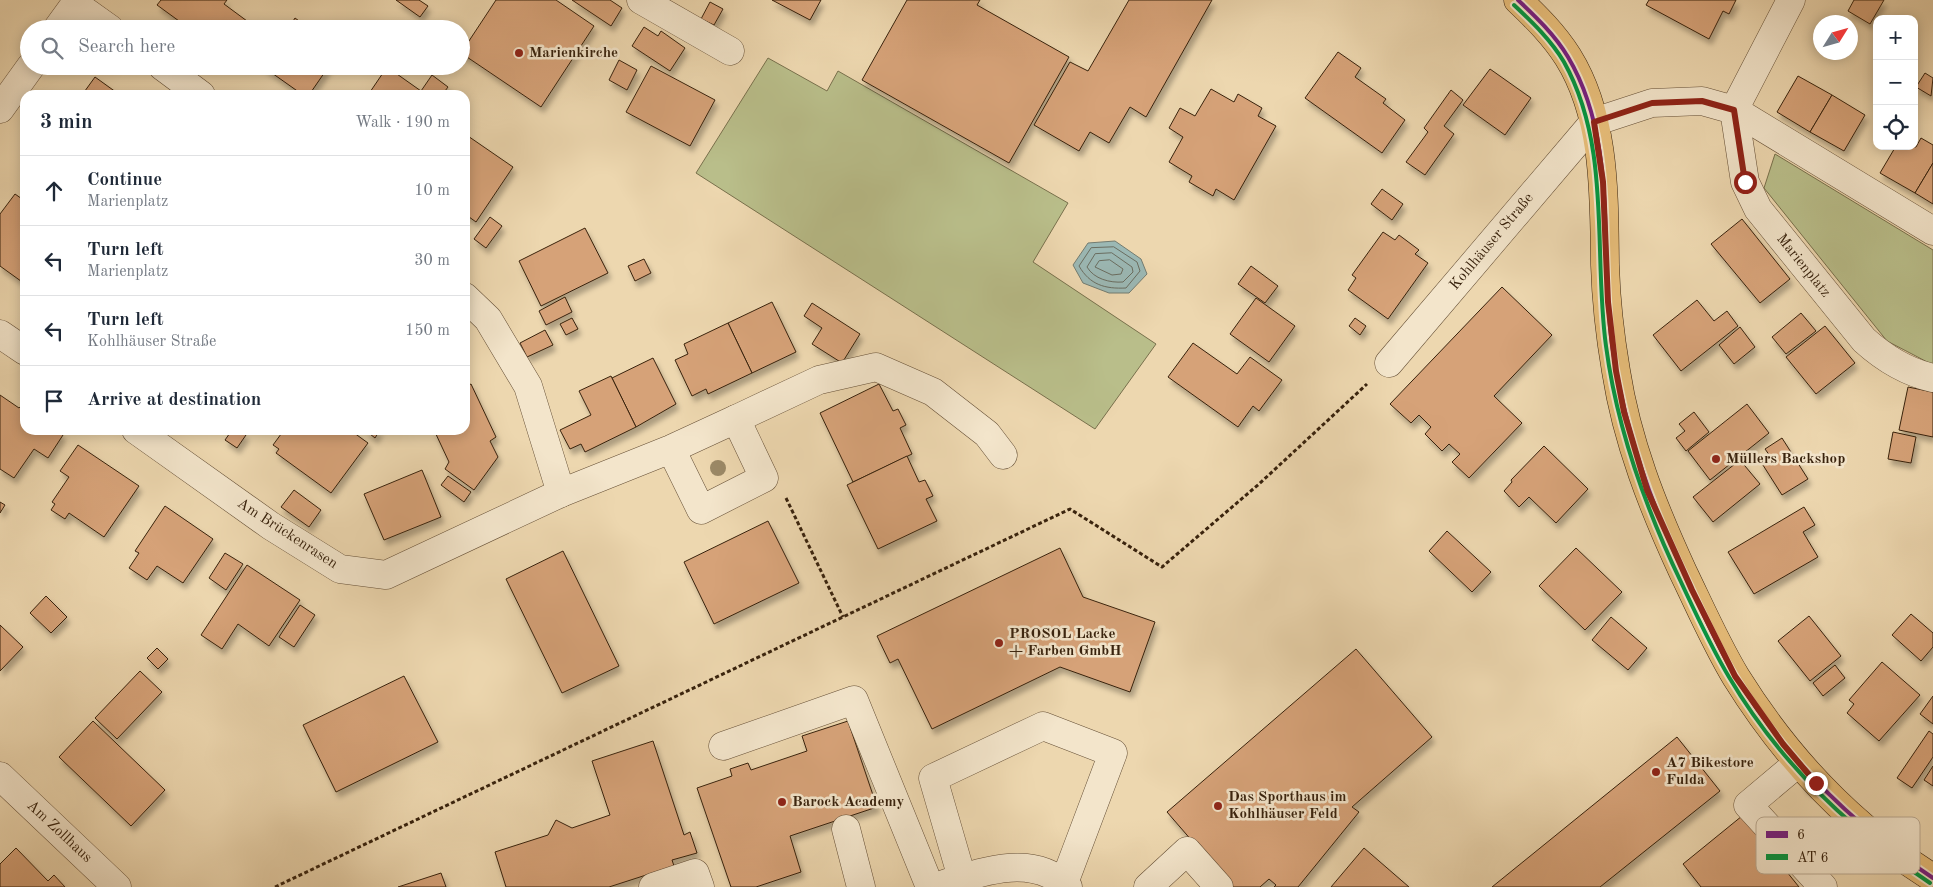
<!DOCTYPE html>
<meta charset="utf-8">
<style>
body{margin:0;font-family:"Old Standard TT",serif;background:#f2f2f3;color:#1f2937}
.controls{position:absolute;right:15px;top:15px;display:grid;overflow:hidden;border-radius:10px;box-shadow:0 2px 12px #0003}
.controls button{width:45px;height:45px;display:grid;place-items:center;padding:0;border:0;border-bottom:1px solid #e0e1e3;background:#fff;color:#1f2937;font:25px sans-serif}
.compass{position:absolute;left:1813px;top:15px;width:45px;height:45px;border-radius:50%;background:#fff;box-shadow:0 2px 12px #0003;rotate:53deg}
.stop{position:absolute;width:15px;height:15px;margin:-11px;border:4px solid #8f2418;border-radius:50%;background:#fff}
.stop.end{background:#8f2418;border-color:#fff;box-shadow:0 1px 5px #0008}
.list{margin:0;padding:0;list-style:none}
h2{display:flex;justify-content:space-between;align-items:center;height:65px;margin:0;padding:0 20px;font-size:21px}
h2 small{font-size:16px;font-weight:400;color:#747a83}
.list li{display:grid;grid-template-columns:32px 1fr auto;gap:15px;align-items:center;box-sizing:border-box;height:70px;padding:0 20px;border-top:1px solid #e0e1e3}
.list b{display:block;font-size:19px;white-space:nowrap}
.list p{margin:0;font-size:16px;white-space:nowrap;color:#747a83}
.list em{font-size:16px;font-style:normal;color:#747a83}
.icon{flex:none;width:28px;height:28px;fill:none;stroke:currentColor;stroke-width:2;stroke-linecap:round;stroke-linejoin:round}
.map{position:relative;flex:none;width:1933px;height:887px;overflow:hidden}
.search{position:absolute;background:#fff;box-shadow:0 2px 12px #0003;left:20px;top:20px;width:450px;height:55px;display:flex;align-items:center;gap:12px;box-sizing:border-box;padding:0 18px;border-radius:28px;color:#747a83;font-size:19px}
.panel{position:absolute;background:#fff;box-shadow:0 2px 12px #0003;left:20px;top:90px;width:450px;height:345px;border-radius:15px}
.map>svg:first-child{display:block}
.green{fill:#b9be8a;stroke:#78704c}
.water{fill:#9bb8b4;stroke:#737c71}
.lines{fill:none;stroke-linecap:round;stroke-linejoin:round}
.shore{stroke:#6a6d60;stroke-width:1}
.building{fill:#d6a278;stroke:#38220d;filter:url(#shadow)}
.minor-casing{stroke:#654f36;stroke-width:29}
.major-casing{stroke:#38220d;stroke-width:29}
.path{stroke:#38220d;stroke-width:3;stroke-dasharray:4 2.5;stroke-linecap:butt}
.minor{stroke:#f3e5cb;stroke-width:28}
.major{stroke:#e6bc78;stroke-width:28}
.bus-1-casing{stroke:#f3e5cb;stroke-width:8}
.bus-2-casing{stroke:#f3e5cb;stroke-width:8}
.bus-1{stroke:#772081;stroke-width:4}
.bus-2{stroke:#059641;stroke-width:4}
.tree{fill:#9b8967}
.route{stroke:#8f2418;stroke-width:6}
.poi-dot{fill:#8f2418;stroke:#f3e5cb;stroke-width:2}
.labels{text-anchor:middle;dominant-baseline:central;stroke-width:5;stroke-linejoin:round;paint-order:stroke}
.poi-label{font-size:15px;font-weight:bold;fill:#38220d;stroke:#f3e5cb;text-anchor:start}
.street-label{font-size:15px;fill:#38220d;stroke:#f3e5cb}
.key{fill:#f3e5cb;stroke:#bbaa92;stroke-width:1}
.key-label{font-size:14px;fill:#38220d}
</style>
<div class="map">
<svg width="1933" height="887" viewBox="0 0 1933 887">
<defs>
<filter id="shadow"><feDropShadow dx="3" dy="5.5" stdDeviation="2.5" flood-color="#0004"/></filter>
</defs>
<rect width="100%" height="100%" fill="#edd7af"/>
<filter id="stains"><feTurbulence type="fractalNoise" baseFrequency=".004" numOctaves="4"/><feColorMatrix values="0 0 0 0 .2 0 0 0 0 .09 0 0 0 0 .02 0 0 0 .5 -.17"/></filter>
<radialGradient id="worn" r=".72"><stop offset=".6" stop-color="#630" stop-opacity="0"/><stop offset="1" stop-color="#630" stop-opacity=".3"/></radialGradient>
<g class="green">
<path d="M768,58L827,91L838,71L1068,203L1033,262L1156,344L1095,429L696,173Z"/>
<path d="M1775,154L1933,250V365L1887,341L1764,188Z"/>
</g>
<path class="water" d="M1115,241L1141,259L1147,274L1129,293H1109L1083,283L1073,265L1088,243Z"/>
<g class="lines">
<g class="shore">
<path d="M1114,247L1137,262L1140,271L1126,288C1105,289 1090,285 1079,266L1091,248Z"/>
<path d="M1112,253L1132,267L1133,272L1123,282C1110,283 1094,279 1087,267L1095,254Z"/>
<path d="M1110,260L1123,269L1121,274L1112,275L1095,267L1099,261Z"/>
</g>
</g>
<g class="building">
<path d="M161,0H227L224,4L247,21L242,29H190L157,5Z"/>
<path d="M396,0H419L428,6L420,17Z"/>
<path d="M496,0H556L594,26L541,107L461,53Z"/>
<path d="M572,0H610L622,8L611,26Z"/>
<path d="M772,0H821L810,20Z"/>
<path d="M907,0H980L977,5L1069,57L1009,163L862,80Z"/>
<path d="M1129,0H1212L1146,117L1130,107L1109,143L1090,132L1079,151L1034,125L1070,62L1088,71Z"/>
<path d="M1649,0H1736L1729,14L1723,11L1709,39L1646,5Z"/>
<path d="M1854,0H1884L1870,24L1848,11Z"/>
<path d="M710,2L723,9L714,25L701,19Z"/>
<path d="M295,18L310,29H288Z"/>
<path d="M644,27L658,36L661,31L685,48L670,71L632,46Z"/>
<path d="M1338,52L1361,68L1355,77L1386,99L1383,103L1405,120L1382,153L1305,98Z"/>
<path d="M619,60L637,70L627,90L609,80Z"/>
<path d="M262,66H329L309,95H303Z"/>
<path d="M651,66L715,100L690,146L626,112Z"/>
<path d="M387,67L421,91L432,75L448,87L442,95H368Z"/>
<path d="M1490,69L1531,98L1505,135L1463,105Z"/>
<path d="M1925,73L1933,78L1931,96L1916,87Z"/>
<path d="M1798,76L1832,95L1810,132L1777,112Z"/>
<path d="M95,77L120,95H82Z"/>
<path d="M1211,89L1234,102L1238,94L1262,108L1258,116L1276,126L1234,200L1216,189L1213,196L1189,182L1192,176L1169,162L1183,137L1169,128L1180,108L1195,116Z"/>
<path d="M1451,90L1463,100L1444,126L1454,134L1425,175L1406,162L1428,132L1424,128Z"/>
<path d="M1832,95L1865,115L1844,151L1810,132Z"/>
<path d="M465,134L513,167L476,222L465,214Z"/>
<path d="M1921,138L1933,145V163L1915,193L1880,173L1896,146L1916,147Z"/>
<path d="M1933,163V204L1915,193Z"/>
<path d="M1382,189L1403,204L1392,220L1371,204Z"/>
<path d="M15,194L25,201V284L0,266V214Z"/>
<path d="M490,217L502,226L486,248L474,239Z"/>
<path d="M1742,219L1790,279L1760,303L1711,244Z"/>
<path d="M585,228L608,273L541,306L519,261Z"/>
<path d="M1383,232L1395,240L1399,235L1419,250L1415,254L1428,263L1388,319L1348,290L1356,278L1352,275Z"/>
<path d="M644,259L651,273L635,281L628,266Z"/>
<path d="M1251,266L1278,286L1265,303L1238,284Z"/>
<path d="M1502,287L1552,335L1494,396L1522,423L1469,478L1452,462L1460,454L1449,444L1442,451L1425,434L1431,427L1419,415L1411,423L1390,404Z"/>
<path d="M565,297L572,312L546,325L539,311Z"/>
<path d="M1256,298L1295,326L1269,362L1230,334Z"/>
<path d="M1697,300L1714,321L1727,311L1738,326L1681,371L1653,335Z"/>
<path d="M772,302L796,352L752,373L728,323Z"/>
<path d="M812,303L860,334L842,363L812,344L822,328L804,316Z"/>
<path d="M1801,313L1816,331L1786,354L1772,337Z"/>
<path d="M572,318L578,329L566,335L560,324Z"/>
<path d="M1355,318L1366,326L1360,335L1349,326Z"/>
<path d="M728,323L752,373L708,394L706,389L692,396L675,360L688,354L684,344Z"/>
<path d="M1825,326L1855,363L1816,394L1786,357Z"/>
<path d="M1740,327L1755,347L1734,364L1719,345Z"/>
<path d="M545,330L553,345L527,357L520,343Z"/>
<path d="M1193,343L1237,374L1250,357L1282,380L1259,411L1253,406L1238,427L1168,377Z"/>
<path d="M653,358L676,404L636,427L612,378Z"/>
<path d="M611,376L636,427L585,452L581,444L570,449L560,430L591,415L579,391Z"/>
<path d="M471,384L496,437L490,441L498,457L474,490L445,469L449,462L434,430H465V387Z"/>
<path d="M879,384L893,411L898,409L906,425L900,428L912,454L853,482L820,413Z"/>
<path d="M1908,387L1933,392V437L1899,430Z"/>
<path d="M0,395L19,408L21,406L25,409V430H56L63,435L48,458L34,449L14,478L0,469Z"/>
<path d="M1747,404L1769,433L1710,480L1688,451Z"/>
<path d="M1694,412L1709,432L1686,451L1676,438L1685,431L1679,424Z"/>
<path d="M232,430H238L246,435L237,448L225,440Z"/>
<path d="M284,430H350L368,443L331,493L276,453L279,449L273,445Z"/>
<path d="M365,430H380L375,438Z"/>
<path d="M1893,432L1916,437L1911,463L1888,459Z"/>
<path d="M1782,438L1808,479L1782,495L1761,462L1770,456L1765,449Z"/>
<path d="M78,445L139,486L104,537L69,513L65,519L51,510L55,504L52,502L69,477L60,471Z"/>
<path d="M1544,446L1588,489L1556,523L1529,497L1519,507L1504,491L1512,482L1511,480Z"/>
<path d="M907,456L919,482L925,480L933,496L926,499L937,521L878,549L847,485Z"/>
<path d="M1740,460L1760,484L1713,522L1693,497Z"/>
<path d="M422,470L441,517L384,540L364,494Z"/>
<path d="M448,476L471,492L464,502L441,485Z"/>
<path d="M294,490L321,510L309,527L281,507Z"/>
<path d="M0,502L5,505L0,513Z"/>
<path d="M165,506L213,539L183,583L157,566L147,580L129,568L139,553L135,551Z"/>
<path d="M1804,507L1815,525L1803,532L1818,557L1754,594L1728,552Z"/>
<path d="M768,521L799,583L714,624L684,562Z"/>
<path d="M1447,531L1491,572L1472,592L1429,551Z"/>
<path d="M1060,548L1083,597L1155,622L1130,692L1060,667L932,729L898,659L890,663L877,636Z"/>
<path d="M1576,548L1622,592L1585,630L1539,586Z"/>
<path d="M563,551L619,666L562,693L506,579Z"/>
<path d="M225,553L243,564L226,590L209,578Z"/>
<path d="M247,565L300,600L269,646L238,624L222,649L201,635Z"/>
<path d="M46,596L67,617L51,633L30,613Z"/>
<path d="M300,605L315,615L294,647L279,637Z"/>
<path d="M1911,614L1933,633V647L1921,661L1892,635Z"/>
<path d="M1809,616L1841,656L1810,681L1778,641Z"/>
<path d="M1611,617L1647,648L1628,670L1592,640Z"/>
<path d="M0,625L23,647L0,671Z"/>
<path d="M157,648L168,659L158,669L147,658Z"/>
<path d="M1356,649L1432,737L1352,807L1359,812L1298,887H1274L1276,885L1269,879L1260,887H1232L1167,812Z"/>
<path d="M1882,662L1920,695L1879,741L1847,713L1854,704L1849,700Z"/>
<path d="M1835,665L1845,678L1823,696L1813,683Z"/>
<path d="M140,671L162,692L117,739L95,718Z"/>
<path d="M404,676L438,742L336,792L303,725Z"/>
<path d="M1933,696V724L1920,714Z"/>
<path d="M93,721L165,790L131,826L59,757Z"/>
<path d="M848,721L877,807L790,836L801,872L756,887H731L697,788L732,776L730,769L748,763L751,770L807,751L802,736Z"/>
<path d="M1929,731L1933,734V757L1912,788L1897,778Z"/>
<path d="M1677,737L1720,791L1600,887H1492Z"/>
<path d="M653,741L684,835L690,832L697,853L672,860L674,866L609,887H506L495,852L548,835L556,820L572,828L610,815L592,761Z"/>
<path d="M1933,766V786L1924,780Z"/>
<path d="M1742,816L1799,887H1701L1683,864Z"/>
<path d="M16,848L48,881L54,875L65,887H0V864Z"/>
<path d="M1364,848L1409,887H1331Z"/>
<path d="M441,873L446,887H398Z"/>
</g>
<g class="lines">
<defs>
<g id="minor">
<path d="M641,0L730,51"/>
<path d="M75,4L110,29"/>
<path d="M57,29L78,0"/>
<path d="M162,66L201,95"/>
<path d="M0,109L31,66"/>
<path d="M1734,110L1745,182L1758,209L1864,340C1885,359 1906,372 1933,378"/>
<path d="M1734,110L1791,0"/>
<path d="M465,297L488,319L528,386L561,493"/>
<path d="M0,334L25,351"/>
<path d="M1389,363L1594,122L1652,103L1702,101L1734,110L1933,231"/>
<path d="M736,419L819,380L876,367L933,392L987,434L1003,455"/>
<path d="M136,430L271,526L340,569L386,575L561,493L671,449L736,419L764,478L701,510L671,449"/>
<path d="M723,746L854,700L930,887"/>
<path d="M1798,763L1748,805L1823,887"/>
<path d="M0,776L117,887"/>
<path d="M846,829L861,887"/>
<path d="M962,878L933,778L1043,726L1113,753L1064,883"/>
<path d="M944,884C984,871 1033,853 1068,887"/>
<path d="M653,887L695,873L700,887"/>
<path d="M1148,887L1187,851L1219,887"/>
</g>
<path id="major" d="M1518,0C1537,18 1554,35 1568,57C1606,118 1604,196 1605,265C1606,300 1610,336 1616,371C1627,442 1653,507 1683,572C1700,607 1716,644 1736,677C1787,759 1851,827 1933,878"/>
</defs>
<use href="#minor" class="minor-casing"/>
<use href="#major" class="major-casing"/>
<g class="path">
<path d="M786,498L843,617"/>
<path d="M275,887L1070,509L1162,567L1259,484L1367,384"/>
</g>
<use href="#minor" class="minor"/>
<use href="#major" class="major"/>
<defs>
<path id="bus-1" d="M1518,0C1536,17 1555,35 1568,57C1619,143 1599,250 1612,345C1624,428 1651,506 1688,581C1703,613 1717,646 1736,677C1786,759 1853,825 1933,878"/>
<path id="bus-2" d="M1514,5C1532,22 1551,40 1564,62C1612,148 1593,252 1606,346C1617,429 1645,507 1681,582C1696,614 1711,647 1729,677C1779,762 1849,829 1930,883"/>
</defs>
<use href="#bus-1" class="bus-1-casing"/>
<use href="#bus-2" class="bus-2-casing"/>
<use href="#bus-1" class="bus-1"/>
<use href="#bus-2" class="bus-2"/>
</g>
<circle class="tree" cx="718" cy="468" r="8"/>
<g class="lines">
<path class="route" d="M1745,182L1734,110L1702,101L1652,103L1594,122L1603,182L1608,302L1616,371L1624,412L1647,490L1692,590L1735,676L1783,744L1816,783"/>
</g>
<g class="poi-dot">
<circle cx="519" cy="53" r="5"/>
<circle cx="1716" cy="459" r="5"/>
<circle cx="999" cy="643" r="5"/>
<circle cx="1656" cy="772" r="5"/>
<circle cx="782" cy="802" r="5"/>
<circle cx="1218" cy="806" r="5"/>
</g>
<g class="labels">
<g class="poi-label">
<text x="529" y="53">Marienkirche</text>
<text x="1726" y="459">Müllers Backshop</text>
<text x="1009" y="634">PROSOL Lacke<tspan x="1009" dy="17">+ Farben GmbH</tspan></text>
<text x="1666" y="763">A7 Bikestore<tspan x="1666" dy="17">Fulda</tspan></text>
<text x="1228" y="797">Das Sporthaus im<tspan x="1228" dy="17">Kohlhäuser Feld</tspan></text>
<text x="792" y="802">Barock Academy</text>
</g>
<g class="street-label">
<text transform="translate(1492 242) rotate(-50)">Kohlhäuser Straße</text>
<text transform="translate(1803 266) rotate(51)">Marienplatz</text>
<text transform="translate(287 534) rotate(33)">Am Brückenrasen</text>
<text transform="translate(59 832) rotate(43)">Am Zollhaus</text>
</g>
</g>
<rect x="1756" y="817" width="164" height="57" rx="8" class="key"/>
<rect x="1766" y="831" width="22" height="7" fill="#772081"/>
<rect x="1766" y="854" width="22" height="6" fill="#059641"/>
<g class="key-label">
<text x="1797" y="839">6</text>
<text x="1797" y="862">AT 6</text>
</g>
<rect width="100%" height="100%" filter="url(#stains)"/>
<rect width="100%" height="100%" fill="url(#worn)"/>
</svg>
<div class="controls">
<button>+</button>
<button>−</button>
<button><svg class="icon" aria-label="locate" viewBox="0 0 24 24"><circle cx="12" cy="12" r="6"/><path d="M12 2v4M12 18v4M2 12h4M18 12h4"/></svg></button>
</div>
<svg class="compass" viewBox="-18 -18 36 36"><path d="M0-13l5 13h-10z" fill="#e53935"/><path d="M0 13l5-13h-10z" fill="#747a83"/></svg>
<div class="stop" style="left:1745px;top:182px"></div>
<div class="stop end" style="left:1816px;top:783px"></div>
<div class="search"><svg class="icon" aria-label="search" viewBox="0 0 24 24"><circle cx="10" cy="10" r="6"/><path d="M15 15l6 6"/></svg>Search here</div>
<section class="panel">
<h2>3 min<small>Walk · 190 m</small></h2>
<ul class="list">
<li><svg class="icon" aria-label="ahead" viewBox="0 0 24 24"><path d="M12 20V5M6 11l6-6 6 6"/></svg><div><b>Continue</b><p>Marienplatz</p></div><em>10 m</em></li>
<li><svg class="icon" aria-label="left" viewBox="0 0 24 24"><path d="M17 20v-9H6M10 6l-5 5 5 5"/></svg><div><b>Turn left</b><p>Marienplatz</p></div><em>30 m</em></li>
<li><svg class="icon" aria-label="left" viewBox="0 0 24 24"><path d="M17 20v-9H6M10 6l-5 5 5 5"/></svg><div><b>Turn left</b><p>Kohlhäuser Straße</p></div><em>150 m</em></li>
<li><svg class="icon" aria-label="arrive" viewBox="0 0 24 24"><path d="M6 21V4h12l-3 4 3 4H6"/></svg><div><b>Arrive at destination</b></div></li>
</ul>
</section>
</div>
